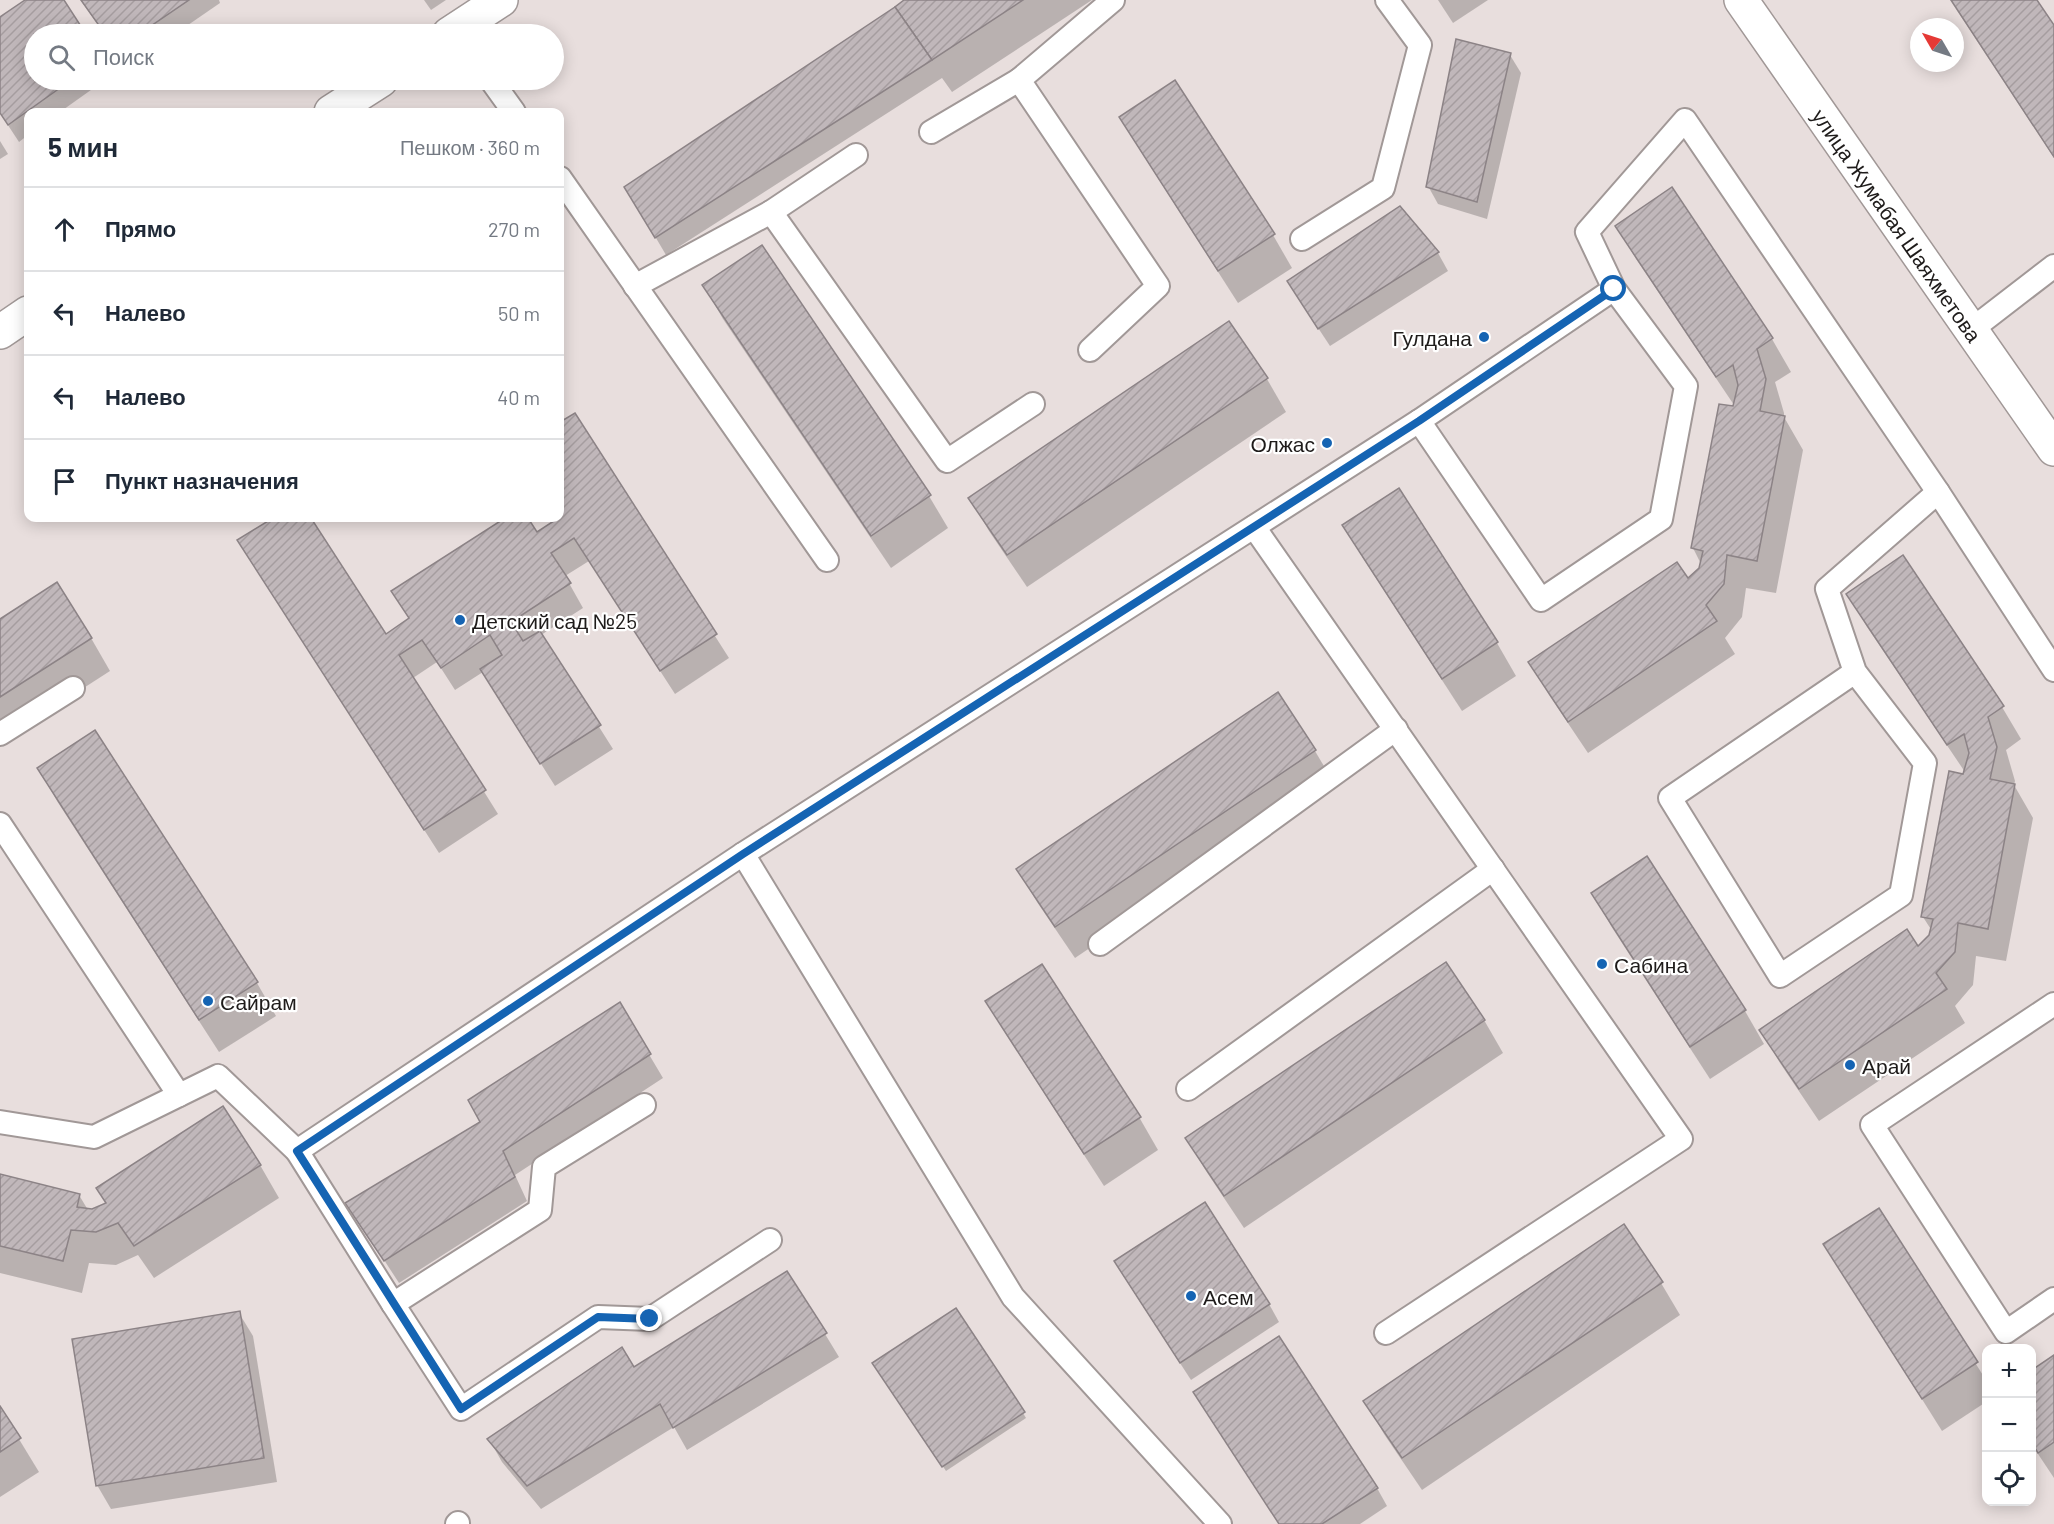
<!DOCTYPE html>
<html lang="ru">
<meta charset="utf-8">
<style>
body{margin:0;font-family:Barlow,sans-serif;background:#f6f6f7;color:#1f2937}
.controls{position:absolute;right:18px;bottom:18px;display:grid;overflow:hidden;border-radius:12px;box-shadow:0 3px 15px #0003}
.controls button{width:54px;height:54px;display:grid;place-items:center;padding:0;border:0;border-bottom:2px solid #e0e1e3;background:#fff;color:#1f2937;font:30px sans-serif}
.compass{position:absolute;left:1910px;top:18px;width:54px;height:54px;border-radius:50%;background:#fff;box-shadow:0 3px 15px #0003;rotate:309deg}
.stop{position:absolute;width:18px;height:18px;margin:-14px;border:4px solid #1564b3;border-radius:50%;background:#fff}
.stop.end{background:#1564b3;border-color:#fff;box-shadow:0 2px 6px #0008}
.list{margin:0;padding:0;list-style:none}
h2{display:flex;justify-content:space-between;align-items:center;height:78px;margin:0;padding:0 24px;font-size:26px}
h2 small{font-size:20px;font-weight:400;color:#747a83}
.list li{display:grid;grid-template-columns:39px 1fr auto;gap:18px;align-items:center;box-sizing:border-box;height:84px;padding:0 24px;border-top:2px solid #e0e1e3}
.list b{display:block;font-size:22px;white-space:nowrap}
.list em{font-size:20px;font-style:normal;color:#747a83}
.icon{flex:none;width:33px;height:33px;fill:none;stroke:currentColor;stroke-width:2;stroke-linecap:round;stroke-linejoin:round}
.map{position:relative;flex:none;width:2054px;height:1524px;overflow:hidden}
.search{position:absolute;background:#fff;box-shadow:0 3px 15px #0003;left:24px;top:24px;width:540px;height:66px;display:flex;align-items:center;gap:15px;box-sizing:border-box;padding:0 21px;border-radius:33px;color:#747a83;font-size:22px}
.panel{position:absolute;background:#fff;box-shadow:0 3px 15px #0003;left:24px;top:108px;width:540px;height:414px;border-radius:12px}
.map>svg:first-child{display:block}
.shadow{fill:#0003}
.building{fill:url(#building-hatch);stroke:#8c8386;stroke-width:1.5}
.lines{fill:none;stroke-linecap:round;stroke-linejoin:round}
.lane-casing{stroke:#a19897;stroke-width:26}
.street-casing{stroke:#a19897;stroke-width:36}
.secondary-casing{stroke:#a19897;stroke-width:36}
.lane{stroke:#fff;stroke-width:22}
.street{stroke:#fff;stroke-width:33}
.secondary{stroke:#fff;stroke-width:33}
.route{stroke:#1564b3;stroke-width:8}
.poi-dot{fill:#1564b3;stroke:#fff;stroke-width:2}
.labels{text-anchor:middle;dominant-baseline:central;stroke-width:4.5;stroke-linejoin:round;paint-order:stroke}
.street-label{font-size:21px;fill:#1e1b1a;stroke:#fff}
.poi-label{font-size:21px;fill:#1e1b1a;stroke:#fff;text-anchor:start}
</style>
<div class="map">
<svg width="2054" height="1524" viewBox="0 0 2054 1524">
<defs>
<pattern id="building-hatch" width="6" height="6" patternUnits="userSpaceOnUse" patternTransform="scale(1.5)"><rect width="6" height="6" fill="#c0b7ba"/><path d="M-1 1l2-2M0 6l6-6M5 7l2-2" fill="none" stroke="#a59d9f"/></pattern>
</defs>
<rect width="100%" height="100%" fill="#e8dedd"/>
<g class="shadow">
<path d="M28,0H62L84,34H34V80H105L60,112H28V135L19,142L0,113V19Z"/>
<path d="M80,0H219L220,3L175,34H105Z"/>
<path d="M424,0H446L431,10Z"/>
<path d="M907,0H1092L952,92L942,78L666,255L626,187Z"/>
<path d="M1438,0H1488L1453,23Z"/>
<path d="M1950,0H2036L2054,28V158Z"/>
<path d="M1510,55L1521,73L1487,219L1438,204L1428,186Z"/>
<path d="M1121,117L1273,235L1292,268L1238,303L1140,150Z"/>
<path d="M0,141L8,154L0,159Z"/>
<path d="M1672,189L1772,339L1791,372L1775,382L1784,413V417L1803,450L1776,593L1746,588L1742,617L1725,638L1735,654L1588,753L1549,695L1530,663L1688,580L1700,569L1701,564L1693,548L1734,405L1636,259L1617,226Z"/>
<path d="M1400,208L1438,253L1448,271L1330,346L1299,299Z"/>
<path d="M704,286L929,496L948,528L891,568L723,319Z"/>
<path d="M1229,323L1267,379L1286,412L1027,587L989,531L970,498Z"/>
<path d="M574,415L729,658L675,694L589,561L565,576L583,608L541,635L613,749L555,786L483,672L455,690L437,662L413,678L498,814L439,853L239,541L275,518H309L385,636L410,620L393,592L508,518H527L537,534L561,518L560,516V424Z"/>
<path d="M1398,490L1497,643L1516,676L1462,711L1363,558L1344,525Z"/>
<path d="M1848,594L2002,707L2021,739L2006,750L2015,781L2014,785L2033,818L2006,961L1976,956L1973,985L1955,1006L1965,1023L1819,1121L1780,1063L1761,1031L1918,948L1930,936L1932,931L1923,917L1965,772L1867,627Z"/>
<path d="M0,621L91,638L110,671L0,742Z"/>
<path d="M1277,694L1315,751L1334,783L1075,958L1037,902L1018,870Z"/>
<path d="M95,732L257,983L276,1016L219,1052L57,801L39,769Z"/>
<path d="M1647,858L1745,1011L1764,1044L1710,1079L1611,926L1593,893Z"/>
<path d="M987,1002L1139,1117L1158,1150L1104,1186L1006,1034Z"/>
<path d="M619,1004L663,1078L515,1175L527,1201L399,1283L347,1203L482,1122Z"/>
<path d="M1484,1020L1503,1053L1244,1228L1206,1171L1187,1139Z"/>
<path d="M260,1165L279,1198L154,1278L138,1255L116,1265L89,1263L82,1293L0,1273V1175L79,1195L88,1210H93Z"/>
<path d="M1879,1210L1986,1380V1402L1942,1431L1825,1245Z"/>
<path d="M1126,1280L1269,1304L1279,1322L1191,1380Z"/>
<path d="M1661,1283L1680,1315L1422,1490L1384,1434L1365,1401Z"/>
<path d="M239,1313L253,1336L277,1482L111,1509L97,1485Z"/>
<path d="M825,1334L839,1357L687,1450L674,1427L541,1509L502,1462L489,1439L633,1369Z"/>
<path d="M2054,1357V1478L2032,1445V1372Z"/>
<path d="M878,1369L1023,1413L1026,1418L946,1471Z"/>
<path d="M0,1408L39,1472L0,1497Z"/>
<path d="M1377,1488L1387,1506L1360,1524H1279Z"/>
</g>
<g class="building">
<path d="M25,0H64L86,34H34V80H71L8,125L0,113V17Z"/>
<path d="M81,0H189L139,34H105Z"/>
<path d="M904,0H1023L932,60L895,7Z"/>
<path d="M1951,0H2037L2054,25V157Z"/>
<path d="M895,7L932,60L655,238L624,187Z"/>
<path d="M1456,39L1511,53L1477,202L1426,187Z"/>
<path d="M1175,80L1275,234L1218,271L1119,117Z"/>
<path d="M1672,187L1773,338L1757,349L1766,379L1760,411L1785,416L1757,561L1727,555L1724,584L1706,605L1717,621L1568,722L1528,662L1677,562L1688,578L1699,568L1703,551L1691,548L1719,404L1733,406L1738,385L1733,365L1716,377L1615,226Z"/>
<path d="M1400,206L1439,252L1318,329L1287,281Z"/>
<path d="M762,245L931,495L871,536L702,285Z"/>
<path d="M1229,321L1268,378L1007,555L968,498Z"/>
<path d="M575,413L717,634L660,671L574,538L551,553L571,583L511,622L523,641L540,631L601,725L540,764L480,669L502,655L490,635L441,668L422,640L399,655L486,790L424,830L237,540L273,518H311L386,634L409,618L391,591L505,518H528L537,532L560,517V422Z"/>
<path d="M1399,488L1498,642L1442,679L1342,525Z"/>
<path d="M1903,555L2004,706L1988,717L1997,747L1990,779L2015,784L1988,929L1958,923L1955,952L1936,973L1947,989L1799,1089L1759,1030L1907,929L1918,946L1929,935L1933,919L1921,917L1949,771L1963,774L1969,753L1964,734L1947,745L1846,594Z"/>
<path d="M57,582L92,638L0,697V619Z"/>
<path d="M1278,692L1316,750L1055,927L1016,869Z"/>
<path d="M95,730L258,982L199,1020L37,768Z"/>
<path d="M1647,856L1746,1010L1690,1047L1591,893Z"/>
<path d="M1446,962L1485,1020L1224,1196L1185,1138Z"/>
<path d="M1042,964L1141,1117L1084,1154L985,1001Z"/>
<path d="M620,1002L651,1054L503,1151L515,1177L384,1261L345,1203L480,1122L468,1100Z"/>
<path d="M223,1106L261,1165L134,1246L118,1223L96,1232L71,1230L63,1261L0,1246V1174L80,1194L77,1207L92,1209L106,1203L96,1188Z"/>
<path d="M1205,1202L1270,1304L1180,1363L1114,1261Z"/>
<path d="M1879,1208L1978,1362L1922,1399L1823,1244Z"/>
<path d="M1624,1224L1663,1282L1402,1458L1363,1401Z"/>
<path d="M787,1271L827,1333L673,1428L660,1404L527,1486L487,1439L622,1347L634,1367Z"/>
<path d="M956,1308L1025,1412L942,1467L872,1363Z"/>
<path d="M240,1311L264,1458L96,1486L72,1339Z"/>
<path d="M1279,1336L1378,1488L1322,1524H1279L1193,1392Z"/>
<path d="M2054,1355V1442L2038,1453L2032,1443V1370Z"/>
<path d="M0,1406L21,1438L0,1452Z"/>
</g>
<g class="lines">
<defs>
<g id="lane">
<path d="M491,80L514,112"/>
<path d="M931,132L1019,80"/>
<path d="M560,178L827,560"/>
<path d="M771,212L856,155"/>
<path d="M1302,239L1383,188L1420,45L1387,0"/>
<path d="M635,286L771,212L947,461L1033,404"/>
<path d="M1614,289L1419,421L1541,600L1661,519L1686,386L1614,289L1587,232L1685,120L1938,492L2054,670"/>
<path d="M1971,330L2054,266"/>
<path d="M1090,350L1158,286L1019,80L1113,0"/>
<path d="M1254,527L1681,1139L1386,1333"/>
<path d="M1855,672L1670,798L1780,976L1901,895L1925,763L1855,672L1827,589L1938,492"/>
<path d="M0,734L73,688"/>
<path d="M0,824L179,1095"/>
<path d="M743,854L1013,1297L1220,1524"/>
<path d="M1100,944L1396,729"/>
<path d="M2054,1004L1872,1125L2006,1332L2054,1299"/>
<path d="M1188,1089L1493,869"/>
<path d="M0,1122L94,1137L218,1076L297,1151L743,854L1419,421"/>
<path d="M297,1151L393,1304L540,1210L544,1167L644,1105"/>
<path d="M393,1304L461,1409L598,1317L650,1319L770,1240"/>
<path d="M457,1524L458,1523"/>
</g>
<g id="street">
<path d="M449,34L501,0"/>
<path d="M331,112L381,80"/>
<path d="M0,332L28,313"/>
</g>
<g id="secondary">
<path id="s1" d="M1741,0L2054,449"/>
</g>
</defs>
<use href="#lane" class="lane-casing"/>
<use href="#street" class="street-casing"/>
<use href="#secondary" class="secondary-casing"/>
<use href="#lane" class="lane"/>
<use href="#street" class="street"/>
<use href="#secondary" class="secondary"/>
</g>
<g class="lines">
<path class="route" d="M650,1319L598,1317L461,1409L297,1151L743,854L1419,421L1614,289"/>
</g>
<g class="poi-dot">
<circle cx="1484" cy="337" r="6"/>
<circle cx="1327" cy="443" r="6"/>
<circle cx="460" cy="620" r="6"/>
<circle cx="1602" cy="964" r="6"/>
<circle cx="208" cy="1001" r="6"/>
<circle cx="1850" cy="1065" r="6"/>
<circle cx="1191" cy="1296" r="6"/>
</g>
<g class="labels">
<g class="street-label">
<text stroke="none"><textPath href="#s1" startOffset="274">улица Жумабая Шаяхметова</textPath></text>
</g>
<g class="poi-label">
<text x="1472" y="337" text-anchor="end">Гулдана</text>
<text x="1315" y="443" text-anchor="end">Олжас</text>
<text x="472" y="620">Детский сад №25</text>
<text x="1614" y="964">Сабина</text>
<text x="220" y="1001">Сайрам</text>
<text x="1862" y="1065">Арай</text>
<text x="1203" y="1296">Асем</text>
</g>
</g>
</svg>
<div class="controls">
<button>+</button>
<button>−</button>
<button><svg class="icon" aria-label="locate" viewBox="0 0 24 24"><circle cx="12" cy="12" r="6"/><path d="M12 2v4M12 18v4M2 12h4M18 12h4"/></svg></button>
</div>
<svg class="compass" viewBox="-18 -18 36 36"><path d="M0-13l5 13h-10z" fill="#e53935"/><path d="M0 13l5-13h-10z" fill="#747a83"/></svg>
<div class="stop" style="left:1614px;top:289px"></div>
<div class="stop end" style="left:650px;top:1319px"></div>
<div class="search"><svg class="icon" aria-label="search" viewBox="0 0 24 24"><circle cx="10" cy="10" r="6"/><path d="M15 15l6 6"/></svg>Поиск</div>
<section class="panel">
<h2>5 мин<small>Пешком · 360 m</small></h2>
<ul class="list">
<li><svg class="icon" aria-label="ahead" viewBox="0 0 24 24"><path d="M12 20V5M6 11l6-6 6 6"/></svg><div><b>Прямо</b></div><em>270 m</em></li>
<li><svg class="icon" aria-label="left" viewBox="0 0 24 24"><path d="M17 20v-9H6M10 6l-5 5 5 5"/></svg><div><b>Налево</b></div><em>50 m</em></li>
<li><svg class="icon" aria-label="left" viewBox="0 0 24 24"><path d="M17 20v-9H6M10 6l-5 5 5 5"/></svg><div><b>Налево</b></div><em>40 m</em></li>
<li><svg class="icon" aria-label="arrive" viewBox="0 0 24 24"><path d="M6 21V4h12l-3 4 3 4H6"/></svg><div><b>Пункт назначения</b></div></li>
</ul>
</section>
</div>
